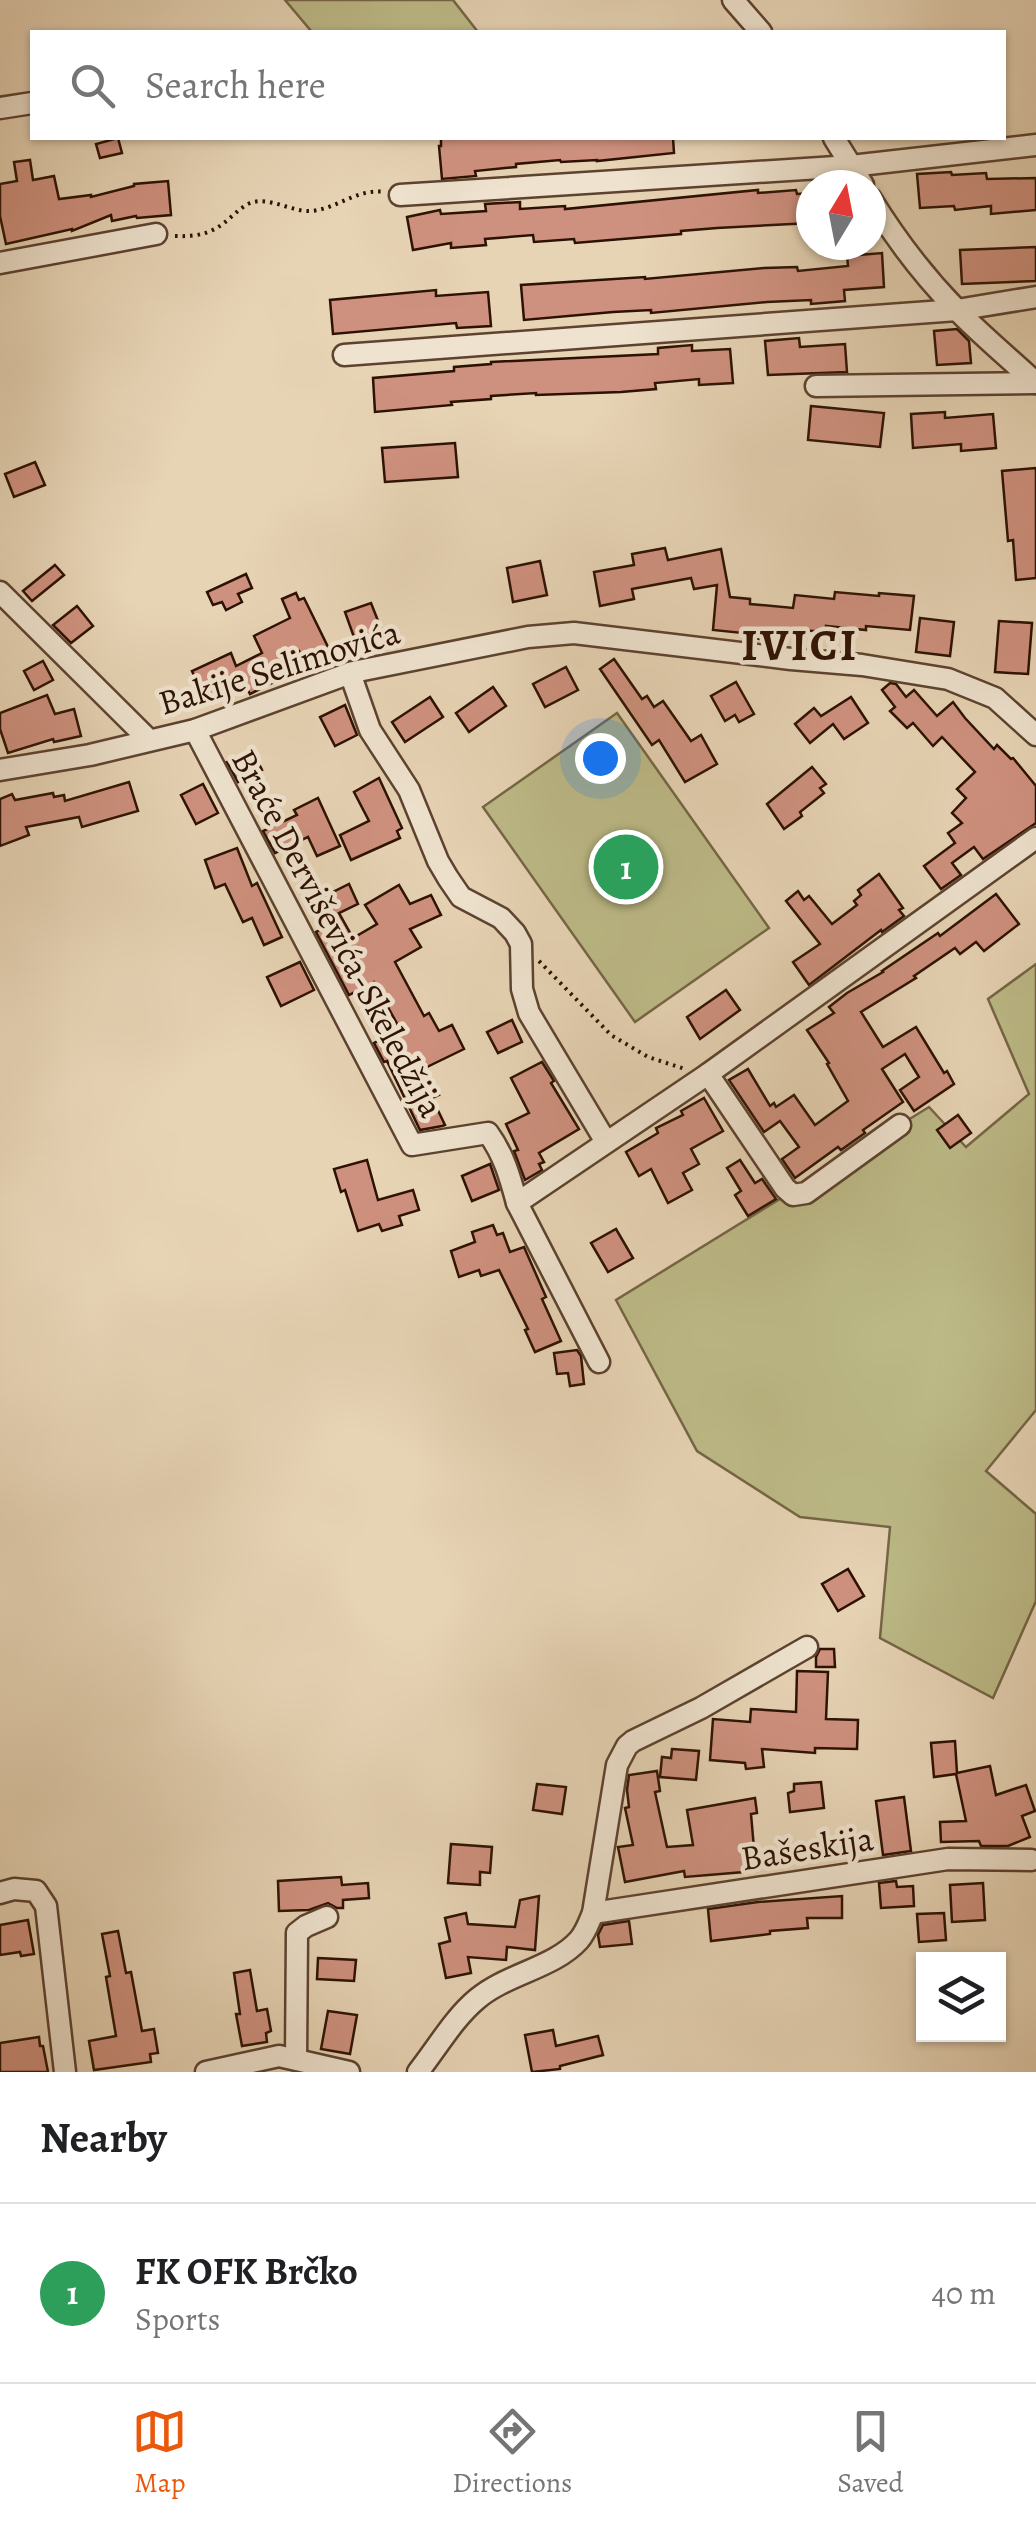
<!DOCTYPE html>
<meta charset="utf-8">
<style>
body{margin:0;font-family:Alegreya,serif;background:#f6f6f6;color:#202124}
.controls{position:absolute;right:30px;bottom:30px;display:grid;overflow:hidden;border-radius:0px;box-shadow:0 2px 8px #0004}
.controls button{width:90px;height:90px;display:grid;place-items:center;padding:0;border:0;border-bottom:2px solid #e0e0e0;background:#fff;color:#202124;font:50px sans-serif}
.compass{position:absolute;left:796px;top:170px;width:90px;height:90px;border-radius:50%;background:#fff;box-shadow:0 2px 8px #0004;rotate:10deg}
.you{position:absolute;left:600px;top:758px;width:35px;height:35px;margin:-25px;border:8px solid #fff;border-radius:50%;background:#1a73e8;box-shadow:0 0 0 15px #1a73e833}
.badge{display:grid;place-items:center;width:65px;height:65px;border-radius:50%;background:#ea580c;color:#fff;font-size:32px;font-weight:700}
.pin{position:absolute;translate:-50% -50%;border:5px solid #fff;box-shadow:0 2px 10px #0006}
.list{margin:0;padding:0;list-style:none}
h2{display:flex;justify-content:space-between;align-items:center;height:130px;margin:0;padding:0 40px;font-size:42px}
h2 small{font-size:32px;font-weight:400;color:#757577}
.list li{display:grid;grid-template-columns:65px 1fr auto;gap:30px;align-items:center;box-sizing:border-box;height:180px;padding:0 40px;border-top:2px solid #e0e0e0}
.list b{display:block;font-size:38px;white-space:nowrap}
.list p{margin:0;font-size:32px;white-space:nowrap;color:#757577}
.list em{font-size:32px;font-style:normal;color:#757577}
.icon{flex:none;width:55px;height:55px;fill:none;stroke:currentColor;stroke-width:2;stroke-linecap:round;stroke-linejoin:round}
.map{position:relative;flex:none;width:1036px;height:2072px;overflow:hidden}
.search{position:absolute;background:#fff;box-shadow:0 2px 8px #0004;left:30px;right:30px;top:30px;height:110px;display:flex;align-items:center;gap:25px;box-sizing:border-box;padding:0 35px;border-radius:0px;color:#757577;font-size:38px}
.sheet{height:310px;background:#fff}
nav{display:flex;justify-content:space-around;align-items:center;box-sizing:border-box;height:140px;border-top:2px solid #e0e0e0;background:#fff;font-size:28px;color:#757577}
nav a{display:grid;justify-items:center;gap:5px}
nav .on{color:#ea580c}
.map>svg:first-child{display:block}
.green{fill:#bdbb88;stroke:#756645;stroke-width:2.5}
.building{fill:#cf917f;stroke:#2d1102;stroke-width:2.5}
.lines{fill:none;stroke-linecap:round;stroke-linejoin:round}
.minor-casing{stroke:#5c422f;stroke-width:25}
.path{stroke:#2d1102;stroke-width:4;stroke-dasharray:2.5 5;stroke-linecap:butt}
.minor{stroke:#efe3cf;stroke-width:20}
.labels{text-anchor:middle;dominant-baseline:central;stroke-width:9;stroke-linejoin:round;paint-order:stroke}
.street-label{font-size:35px;fill:#2d1102;stroke:#efe3cf}
.district-label{font-size:45px;font-weight:bold;letter-spacing:2.5px;fill:#2d1102;stroke:#efe3cf}
</style>
<div class="map">
<svg width="1036" height="2072" viewBox="0 0 1036 2072">
<rect width="100%" height="100%" fill="#e7d4b5"/>
<filter id="stains"><feTurbulence type="fractalNoise" baseFrequency=".002" numOctaves="4"/><feColorMatrix values="0 0 0 0 .2 0 0 0 0 .09 0 0 0 0 .02 0 0 0 .5 -.17"/></filter>
<radialGradient id="worn" r=".72"><stop offset=".6" stop-color="#630" stop-opacity="0"/><stop offset="1" stop-color="#630" stop-opacity=".3"/></radialGradient>
<g class="green">
<path d="M285,0H453L478,32H312Z"/>
<path d="M617,713L769,928L635,1022L483,807Z"/>
<path d="M1036,964V1410L986,1471L1036,1514V1601L993,1698L880,1638L890,1527L800,1517L697,1451L616,1300L929,1107L966,1147L1029,1094L988,999Z"/>
</g>
<g class="building">
<path d="M118,138L122,153L100,158L96,144Z"/>
<path d="M441,138H673L674,153L597,161V160L561,162L560,160L516,164V167L475,171L476,176L442,179L439,146H441Z"/>
<path d="M30,160L33,180L54,176L59,199L91,195V197L134,186V184L168,181L171,215L137,218L136,216L112,221L111,215L72,231V229L6,244L0,216V184L17,181L14,162Z"/>
<path d="M951,172L952,175L986,173L987,179L1036,178V210L991,214V206L955,210L954,206L920,208L917,174Z"/>
<path d="M758,190V193L796,190L797,194L811,193V223L717,228L681,231V234L575,243L574,239L534,242L533,235L485,239L486,245L451,248V243L413,250L407,217L440,210L441,214L486,211L485,204L520,202V209L565,206V209Z"/>
<path d="M1036,247V281L962,284L960,250Z"/>
<path d="M882,253L884,287L844,290L845,301L811,304V300L767,302L651,313V310L613,312L524,320L521,285L645,277V279L764,268L797,267L798,271L848,266L847,256Z"/>
<path d="M436,290V296L488,292L491,326L457,328L456,323L333,334L330,300Z"/>
<path d="M957,329L969,341L971,363L937,365L934,331Z"/>
<path d="M799,338L800,347L845,344L847,372L768,375L765,341Z"/>
<path d="M692,345V351L730,349L733,383L699,385V379L655,383L656,389L621,392L536,395V393L491,396V399L451,402L452,405L375,412L373,378L454,371V367L491,364V362L658,354V348Z"/>
<path d="M811,406L884,413L880,447L808,440Z"/>
<path d="M945,412V418L993,414L996,448L961,451V444L913,448L911,414Z"/>
<path d="M455,443L458,477L385,482L382,448Z"/>
<path d="M35,462L45,485L14,497L5,474Z"/>
<path d="M1036,468V578L1016,580L1013,540L1008,541L1002,471Z"/>
<path d="M665,548L668,560L721,549L730,597L750,599V604L793,608L795,595L834,599L835,592L879,596V593L914,596L910,630L866,626V630L826,626V632L788,629L786,642L752,638L753,634L713,630L717,585L694,589L691,578L632,589L634,599L600,606L594,572L634,565L632,554Z"/>
<path d="M540,561L547,595L513,602L507,568Z"/>
<path d="M55,565L64,575L32,601L23,591Z"/>
<path d="M246,574L252,588L238,594L242,602L226,610L222,602L213,605L207,592Z"/>
<path d="M296,593L299,600L304,598L330,651L304,663L299,651L265,668L272,683L250,694L244,682L206,700L192,671L231,653L236,666L262,653L254,636L290,618L282,599Z"/>
<path d="M371,603L382,631L355,640L345,612Z"/>
<path d="M77,606L93,626L71,643L53,625Z"/>
<path d="M920,618L954,622L950,656L916,652Z"/>
<path d="M999,621L1032,623L1028,674L995,672Z"/>
<path d="M614,659L642,699L647,696L654,707L663,701L691,741L701,735L717,764L685,782L659,740L652,745L600,669Z"/>
<path d="M43,661L53,680L34,690L24,671Z"/>
<path d="M566,667L578,690L545,707L533,684Z"/>
<path d="M736,682L754,714L739,722L735,715L725,721L711,696Z"/>
<path d="M890,683L896,684L906,697L914,690L937,716L953,702L965,718L994,749L997,745L1011,759L1013,758L1036,786V823L983,859L974,847L952,863L961,875L941,889L924,866L955,843L948,833L962,823L952,813L966,798L957,789L975,772L942,737L933,746L913,723L907,728L890,711L895,707L882,690Z"/>
<path d="M493,687L506,706L469,732L456,713Z"/>
<path d="M47,695L55,714L74,709L81,736L54,742L53,739L8,753L0,729V713Z"/>
<path d="M430,697L443,717L405,742L392,722Z"/>
<path d="M851,697L868,723L844,739L833,724L810,743L795,724L814,708L821,716Z"/>
<path d="M345,705L357,735L335,746L320,717Z"/>
<path d="M252,750L262,770L238,782L227,762Z"/>
<path d="M812,767L826,784L820,788L824,793L800,812L802,816L784,829L767,804Z"/>
<path d="M379,778L402,828L397,831L400,838L351,860L340,835L369,821L354,792Z"/>
<path d="M129,782L138,811L82,827L79,817L26,827L29,835L0,846V799L12,794L15,800L53,793L54,797L64,795L65,801Z"/>
<path d="M203,784L218,813L196,824L181,795Z"/>
<path d="M318,798L340,846L317,856L308,837L275,853L263,831L297,815L294,810Z"/>
<path d="M237,848L252,886L257,883L282,937L264,945L252,918L243,922L225,884L215,888L205,860Z"/>
<path d="M879,874L903,908L899,910L904,916L882,932L881,930L809,985L793,962L820,944L786,901L798,891L804,900L809,896L832,924L857,905L854,901L861,895L858,890Z"/>
<path d="M349,884L358,904L339,913L353,938L377,924L365,905L399,885L410,904L431,895L441,915L410,929L421,947L395,962L424,1016L429,1013L439,1031L452,1025L464,1049L425,1068L439,1095L432,1098L445,1125L442,1126L420,1130L387,1061L384,1062L374,1043L400,1029L374,982L349,995L316,932L323,928L311,903Z"/>
<path d="M996,894L1019,924L984,951L976,942L960,954L955,948L914,976L916,978L861,1012L883,1047L916,1027L944,1073L947,1071L954,1084L914,1111L900,1090L919,1077L905,1054L882,1069L903,1102L863,1130L865,1133L841,1150L838,1147L795,1178L782,1159L799,1147L780,1121L764,1132L729,1080L748,1069L770,1106L774,1103L776,1107L794,1095L815,1125L848,1101L827,1064L829,1063L807,1030L834,1013L829,1007L847,993L883,972L882,971L938,933L940,936Z"/>
<path d="M300,962L314,990L281,1006L267,977Z"/>
<path d="M726,990L740,1010L700,1039L687,1017Z"/>
<path d="M512,1020L522,1042L498,1053L487,1032Z"/>
<path d="M542,1062L554,1081L551,1083L579,1129L539,1153L544,1162L539,1164L542,1170L525,1180L514,1151L518,1150L506,1124L529,1113L511,1078Z"/>
<path d="M704,1098L723,1131L691,1149L699,1164L683,1173L692,1190L668,1203L651,1169L639,1176L626,1152L658,1133L656,1128L683,1115L681,1111Z"/>
<path d="M958,1115L971,1133L950,1148L937,1130Z"/>
<path d="M367,1160L378,1200L413,1190L419,1210L399,1216L402,1225L382,1231L379,1224L358,1231L345,1190L341,1192L334,1169Z"/>
<path d="M740,1160L755,1183L762,1179L776,1199L748,1216L735,1195L741,1191L727,1168Z"/>
<path d="M490,1164L499,1190L472,1201L462,1176Z"/>
<path d="M493,1225L497,1235L503,1233L510,1252L524,1247L546,1297L542,1299L561,1341L535,1352L525,1330L528,1329L499,1270L481,1276L479,1270L459,1277L451,1251L475,1242L472,1232Z"/>
<path d="M616,1229L633,1258L608,1272L591,1243Z"/>
<path d="M577,1350L581,1356L584,1384L570,1386L568,1373L557,1374L554,1353Z"/>
<path d="M848,1569L864,1596L838,1611L822,1584Z"/>
<path d="M820,1649H834L835,1667H816V1657Z"/>
<path d="M797,1671L828,1672L826,1719L858,1720L857,1749L815,1748V1753L762,1749L764,1767L746,1769L745,1763L710,1760L713,1719L750,1722L751,1709L796,1712Z"/>
<path d="M955,1741L957,1773L990,1766L996,1795L1026,1785L1035,1811L1022,1816L1030,1837L1008,1846H981L979,1841L941,1842L940,1822L966,1821L956,1774L934,1777L931,1743Z"/>
<path d="M672,1749L699,1751L696,1780L660,1777L662,1757L671,1758Z"/>
<path d="M657,1771L660,1791L655,1792L667,1847L693,1845L687,1810L755,1798L757,1813L751,1814L756,1871L685,1877L684,1871L625,1882L618,1847L633,1845L625,1808L629,1807L627,1790L629,1775Z"/>
<path d="M821,1782L824,1808L790,1812L788,1793L794,1791V1784Z"/>
<path d="M537,1784L566,1787L562,1814L533,1810Z"/>
<path d="M904,1797L911,1851L883,1855L876,1801Z"/>
<path d="M451,1844L492,1847L490,1873L480,1872V1885L448,1883Z"/>
<path d="M341,1877L342,1885L368,1883L369,1898L343,1900V1908H337L328,1903L309,1910L279,1911L278,1881Z"/>
<path d="M896,1881L897,1887L913,1886L914,1906L881,1908L879,1883Z"/>
<path d="M983,1883L985,1920L952,1922L950,1885Z"/>
<path d="M539,1896L535,1950L507,1947L506,1960L468,1957L471,1973L446,1978L439,1944L450,1941L445,1918L466,1913L468,1924L515,1927L520,1900Z"/>
<path d="M842,1896V1918H807L808,1928L770,1931V1934L711,1941L708,1909L758,1902Z"/>
<path d="M944,1913L946,1940L919,1942L917,1914Z"/>
<path d="M28,1920L34,1954L21,1956L20,1952L0,1955V1925Z"/>
<path d="M629,1921L632,1944L600,1947L598,1935L603,1925Z"/>
<path d="M118,1931L126,1973L131,1972L142,2031L154,2029L158,2053L150,2054L151,2062L94,2070L89,2041L116,2036L106,1977L110,1976L102,1934Z"/>
<path d="M318,1958L356,1960L354,1981L317,1979Z"/>
<path d="M250,1970L257,2011L267,2009L271,2031L266,2033L267,2042L242,2046L236,2014H240L234,1973Z"/>
<path d="M328,2011L357,2015L350,2054L321,2049Z"/>
<path d="M553,2030L556,2046L598,2036L603,2055L560,2066V2069L532,2072L525,2035Z"/>
<path d="M39,2037L40,2046H43L48,2072H0V2043Z"/>
</g>
<g class="lines">
<defs>
<g id="minor">
<path d="M733,0L761,32"/>
<path d="M0,108L32,103"/>
<path d="M834,138L863,185"/>
<path d="M400,195L851,166L1036,145"/>
<path d="M871,199C895,238 924,276 956,309C981,335 1009,358 1036,383"/>
<path d="M0,263L156,234"/>
<path d="M344,355L957,310L1036,297"/>
<path d="M816,386L1036,383"/>
<path d="M0,592L149,740"/>
<path d="M350,673L370,730L409,790L438,861L448,878L461,897L501,918L515,933L521,944L522,989L529,1013L606,1142"/>
<path d="M195,730L412,1145L488,1133C504,1155 510,1177 517,1203L708,1074L1036,838"/>
<path d="M0,770L90,755L195,730L353,672L528,637L574,633L791,659L862,665L948,679L995,698L1036,735"/>
<path d="M708,1074L785,1188L793,1195L806,1193L900,1125"/>
<path d="M517,1203L599,1362"/>
<path d="M0,1893L14,1889L36,1891L46,1906L65,2072"/>
<path d="M593,1913L948,1859L1031,1860"/>
<path d="M296,2059L297,1933L306,1926L327,1917"/>
<path d="M206,2072L279,2056L349,2072"/>
<path d="M418,2072C437,2048 454,2018 477,1999C506,1974 554,1968 579,1940C586,1932 589,1922 593,1913L617,1765L627,1746L633,1741L701,1708L807,1647"/>
</g>
</defs>
<use href="#minor" class="minor-casing"/>
<g class="path">
<path d="M175,236C199,237 214,233 231,217C237,212 243,206 250,203C269,196 291,212 311,211C337,209 357,188 385,192"/>
<path d="M539,961L611,1035L648,1057L685,1069"/>
</g>
<use href="#minor" class="minor"/>
</g>
<g class="labels">
<g class="street-label">
<text transform="translate(279 667) rotate(-17)">Bakije Selimovića</text>
<text transform="translate(338 933) rotate(62)">Braće Derviševića-Skeledžija</text>
<text transform="translate(807 1848) rotate(-9)">Bašeskija</text>
</g>
<g class="district-label">
<text x="800" y="645">IVICI</text>
</g>
</g>
<rect width="100%" height="100%" filter="url(#stains)"/>
<rect width="100%" height="100%" fill="url(#worn)"/>
</svg>
<div class="controls">
<button><svg class="icon" aria-label="layers" viewBox="0 0 24 24"><path d="M12 4l9 5-9 5-9-5zM3 14l9 5 9-5"/></svg></button>
</div>
<svg class="compass" viewBox="-18 -18 36 36"><path d="M0-13l5 13h-10z" fill="#e53935"/><path d="M0 13l5-13h-10z" fill="#757577"/></svg>
<div class="you"></div>
<div class="pin badge" style="left:626px;top:867px;background:#2e9e5b">1</div>
<div class="search"><svg class="icon" aria-label="search" viewBox="0 0 24 24"><circle cx="10" cy="10" r="6"/><path d="M15 15l6 6"/></svg>Search here</div>
</div>
<section class="sheet">
<h2>Nearby<small></small></h2>
<ul class="list">
<li><span class="badge" style="background:#2e9e5b">1</span><div><b>FK OFK Brčko</b><p>Sports</p></div><em>40 m</em></li>
</ul>
</section>
<nav>
<a class="on"><svg class="icon" aria-label="map" viewBox="0 0 24 24"><path d="M3 6l6-2 6 2 6-2v14l-6 2-6-2-6 2zM9 4v14M15 6v14"/></svg>Map</a>
<a><svg class="icon" aria-label="directions" viewBox="0 0 24 24"><path d="M12 3l9 9-9 9-9-9zM9 14v-3h6M13 9l2 2-2 2"/></svg>Directions</a>
<a><svg class="icon" aria-label="saved" viewBox="0 0 24 24"><path d="M7 4h10v16l-5-4-5 4z"/></svg>Saved</a>
</nav>
